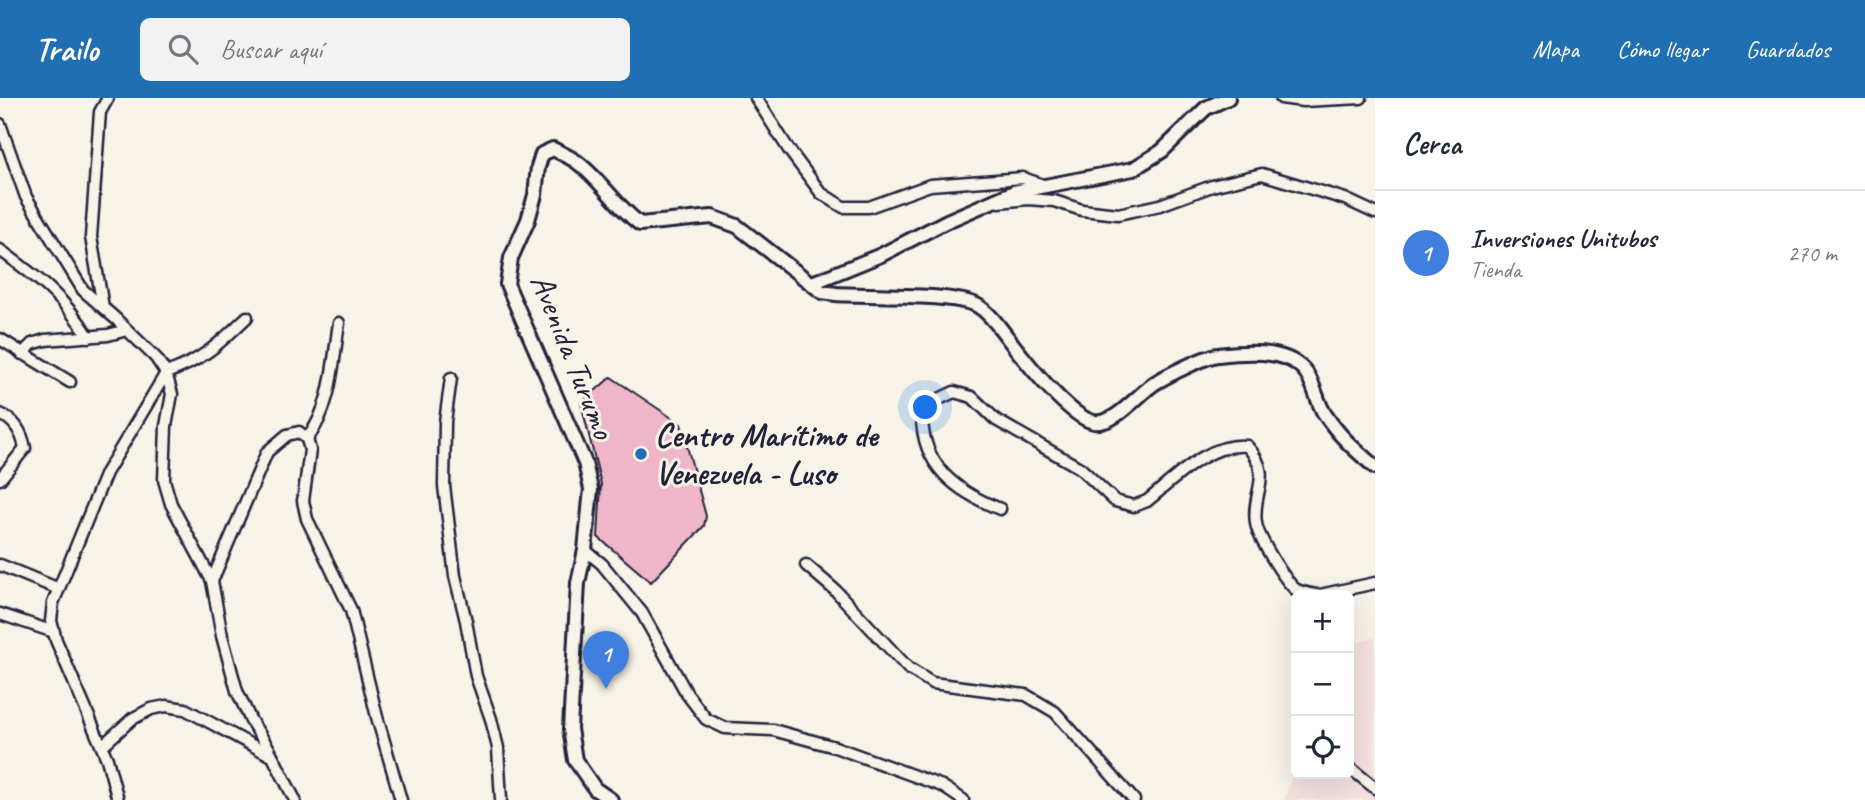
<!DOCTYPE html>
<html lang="es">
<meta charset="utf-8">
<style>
body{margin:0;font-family:Caveat,sans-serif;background:#f2f2f3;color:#1f2937}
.controls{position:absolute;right:21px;bottom:21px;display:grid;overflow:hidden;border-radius:10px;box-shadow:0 7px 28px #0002}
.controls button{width:63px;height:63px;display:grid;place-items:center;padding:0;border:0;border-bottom:2px solid #e0e1e3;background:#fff;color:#1f2937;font:35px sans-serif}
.you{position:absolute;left:926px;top:310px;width:24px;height:24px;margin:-18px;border:5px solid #fff;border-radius:50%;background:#1a73e8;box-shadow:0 0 0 10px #1a73e833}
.badge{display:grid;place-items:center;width:46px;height:46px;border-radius:50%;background:#1f6fb2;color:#fff;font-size:23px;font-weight:700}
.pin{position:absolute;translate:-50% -58px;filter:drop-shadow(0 2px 4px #0008)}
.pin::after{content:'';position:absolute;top:37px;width:24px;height:21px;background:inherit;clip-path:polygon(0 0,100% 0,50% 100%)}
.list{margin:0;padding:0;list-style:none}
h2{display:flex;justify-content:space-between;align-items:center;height:91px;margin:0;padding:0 28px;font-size:30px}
h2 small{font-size:23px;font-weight:400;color:#747a83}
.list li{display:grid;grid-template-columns:46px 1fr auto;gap:21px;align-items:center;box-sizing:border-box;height:126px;padding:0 28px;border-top:2px solid #e0e1e3}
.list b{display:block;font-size:26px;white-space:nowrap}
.list p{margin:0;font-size:23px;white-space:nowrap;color:#747a83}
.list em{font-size:23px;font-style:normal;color:#747a83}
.icon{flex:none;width:38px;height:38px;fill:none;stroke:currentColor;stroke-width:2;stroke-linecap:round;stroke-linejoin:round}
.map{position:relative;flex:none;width:1375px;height:702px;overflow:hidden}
header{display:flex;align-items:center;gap:42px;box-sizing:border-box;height:98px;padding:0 35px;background:#1f6fb2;color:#fff}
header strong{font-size:33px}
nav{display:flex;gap:38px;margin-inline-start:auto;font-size:24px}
.search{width:490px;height:63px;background:#f2f2f3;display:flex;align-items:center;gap:18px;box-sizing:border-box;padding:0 24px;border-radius:10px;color:#747a83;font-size:26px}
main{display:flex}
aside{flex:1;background:#fff}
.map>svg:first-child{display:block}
.built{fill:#f5e1df}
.building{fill:#efb6c9;stroke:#22223b;stroke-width:2}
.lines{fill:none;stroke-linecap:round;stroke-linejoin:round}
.minor-casing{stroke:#22223b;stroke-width:15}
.tertiary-casing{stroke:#22223b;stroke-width:18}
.minor{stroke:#f7f3e8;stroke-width:10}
.tertiary{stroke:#f7f3e8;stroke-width:12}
.poi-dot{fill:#1f6fb2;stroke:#f7f3e8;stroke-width:2.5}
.labels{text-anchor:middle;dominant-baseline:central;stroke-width:6;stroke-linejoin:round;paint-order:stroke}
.street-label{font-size:33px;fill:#22223b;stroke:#f7f3e8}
.poi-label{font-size:33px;font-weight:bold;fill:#22223b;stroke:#f7f3e8;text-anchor:start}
</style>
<header>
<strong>Trailo</strong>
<div class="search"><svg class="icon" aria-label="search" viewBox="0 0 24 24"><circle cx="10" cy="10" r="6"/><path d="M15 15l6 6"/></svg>Buscar aquí</div>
<nav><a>Mapa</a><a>Cómo llegar</a><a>Guardados</a></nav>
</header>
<main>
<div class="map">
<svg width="1375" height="702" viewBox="0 0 1375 702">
<rect width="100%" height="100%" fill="#f7f3e8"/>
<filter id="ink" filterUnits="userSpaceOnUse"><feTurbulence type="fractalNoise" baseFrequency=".0143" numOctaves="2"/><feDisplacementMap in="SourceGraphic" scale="14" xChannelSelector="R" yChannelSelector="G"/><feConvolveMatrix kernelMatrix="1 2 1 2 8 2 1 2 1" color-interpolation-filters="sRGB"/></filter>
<g filter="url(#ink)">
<path class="built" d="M1375,539V702H1284L1296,667V676H1349V547Z"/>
<path class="building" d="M611,279L681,326L706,418L704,428L651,484L598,439L601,386L581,305Z"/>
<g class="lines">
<defs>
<g id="minor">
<path d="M756,0L789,52L821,95L843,109H869L930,87L1023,80L1046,88"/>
<path d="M1281,0L1303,3L1361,0"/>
<path d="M0,26L26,99L83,192L116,221L156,260L166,275L172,296L166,328L164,382L171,406L212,483L222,538L237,593L251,623L268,649L295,702"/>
<path d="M999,104L1028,101L1054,103L1082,112L1118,116L1160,107L1212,88L1262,76L1345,101L1375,115"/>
<path d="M0,152C38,180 63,198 89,239"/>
<path d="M103,209L91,139L100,14L108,0"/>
<path d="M0,241L70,284"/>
<path d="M22,256L32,246L45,242L108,237L127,232"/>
<path d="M451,280L445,324L444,388L455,478L466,523L476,578L491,621L498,650L501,702"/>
<path d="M0,316C15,322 22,335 25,350L0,381"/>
<path d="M307,341C332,309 333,263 339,225"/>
<path d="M1000,411C957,394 921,368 922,316L935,303L954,294L972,299L996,322L1080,370L1115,403L1134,408L1147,403C1176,380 1208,344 1247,348C1275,379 1251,393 1256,425C1258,440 1284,481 1295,491C1300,494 1310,496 1316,497"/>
<path d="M585,452L602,466L642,515L687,596L706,621L725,630L773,632L835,649L942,688L963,702"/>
<path d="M0,467L59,491"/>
<path d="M806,467L836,493L908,570L932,585L1026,597L1055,614L1134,702"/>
<path d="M212,483L267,354L287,337L299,334L307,341L310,352L303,403L307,421L351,512L377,619L401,702"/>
<path d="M1320,497L1375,485"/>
<path d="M0,516L54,534"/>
<path d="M102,648L132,621L151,611L166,608L185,611L272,658"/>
<path d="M1349,669L1375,690"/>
<path d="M118,702L107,661L56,542L51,523L53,505L106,375L166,275C202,263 220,245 247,219"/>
</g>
<g id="tertiary">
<path d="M812,185L881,157L947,123L1014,94L1133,71L1162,53L1206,10L1228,0"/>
<path d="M611,702L595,691L575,662L570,631L578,485L585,452L591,391L585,365L507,186L511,160L528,122L535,97L538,69L542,56L553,51C561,55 570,59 577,64C601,82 616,108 640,126L712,119L737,128L822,194L836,196C865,198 956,195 978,208C990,215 999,229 1007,239C1023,260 1069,319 1094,324C1114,328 1139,295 1155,285C1166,278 1206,258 1218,257C1243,254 1284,250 1304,272C1314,283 1316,302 1324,315C1339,338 1354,351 1375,369"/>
</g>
</defs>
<use href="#minor" class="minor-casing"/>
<use href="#tertiary" class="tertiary-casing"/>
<use href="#minor" class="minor"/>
<use href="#tertiary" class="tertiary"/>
</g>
</g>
<circle class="poi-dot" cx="641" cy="356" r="7"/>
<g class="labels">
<g class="street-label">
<text transform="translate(573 258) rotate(68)">Avenida Turumo</text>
</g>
<g class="poi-label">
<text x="655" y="337">Centro Marítimo de<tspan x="655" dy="38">Venezuela - Luso</tspan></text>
</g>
</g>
</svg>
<div class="controls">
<button>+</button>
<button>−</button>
<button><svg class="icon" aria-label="locate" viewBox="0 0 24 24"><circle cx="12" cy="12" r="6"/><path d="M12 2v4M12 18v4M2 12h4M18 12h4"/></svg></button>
</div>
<div class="you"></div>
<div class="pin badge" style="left:606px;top:591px;background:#3f7fe0">1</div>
</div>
<aside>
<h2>Cerca<small></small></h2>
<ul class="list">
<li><span class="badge" style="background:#3f7fe0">1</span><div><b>Inversiones Unitubos</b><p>Tienda</p></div><em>270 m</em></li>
</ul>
</aside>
</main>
